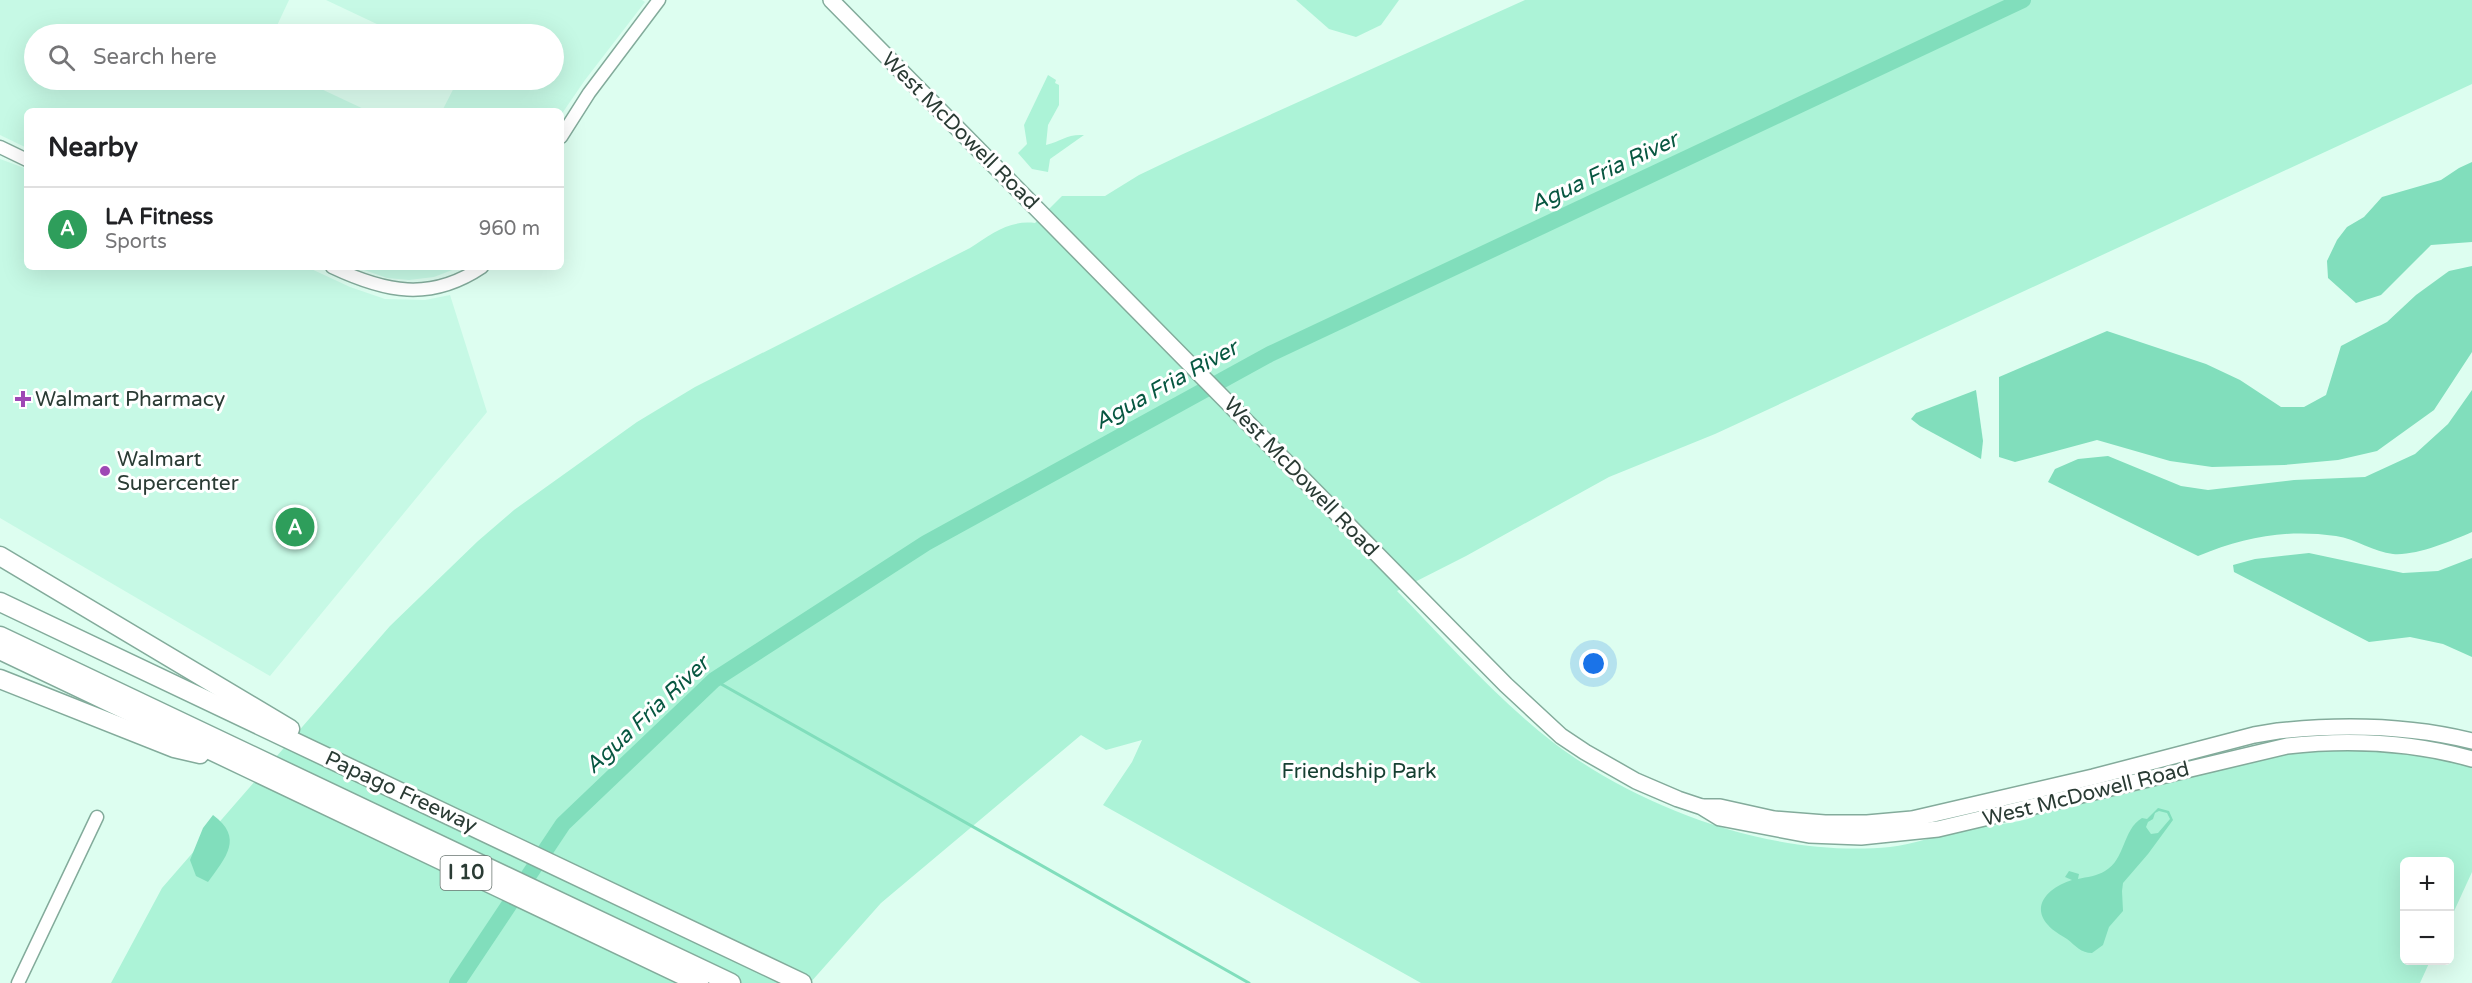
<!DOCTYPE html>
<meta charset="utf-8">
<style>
body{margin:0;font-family:"Varela Round",sans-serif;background:#f2f2f2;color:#202124}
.controls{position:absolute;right:18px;bottom:18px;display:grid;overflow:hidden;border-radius:9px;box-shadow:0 6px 24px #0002}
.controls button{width:54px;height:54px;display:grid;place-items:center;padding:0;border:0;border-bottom:2px solid #e0e0e0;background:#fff;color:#202124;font:30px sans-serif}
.you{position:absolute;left:1594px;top:664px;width:21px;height:21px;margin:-15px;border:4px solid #fff;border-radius:50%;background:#1a73e8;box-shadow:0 0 0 9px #1a73e833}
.badge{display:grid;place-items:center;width:39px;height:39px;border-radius:50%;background:#7c3aed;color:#fff;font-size:20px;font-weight:700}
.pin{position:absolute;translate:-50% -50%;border:3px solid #fff;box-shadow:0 2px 6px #0006}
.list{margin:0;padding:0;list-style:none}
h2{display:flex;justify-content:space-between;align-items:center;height:78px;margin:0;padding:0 24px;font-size:26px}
h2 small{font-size:20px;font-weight:400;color:#757577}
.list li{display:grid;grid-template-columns:39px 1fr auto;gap:18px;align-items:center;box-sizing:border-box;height:84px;padding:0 24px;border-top:2px solid #e0e0e0}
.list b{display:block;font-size:22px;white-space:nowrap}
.list p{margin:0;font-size:20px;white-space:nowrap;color:#757577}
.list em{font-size:20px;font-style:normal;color:#757577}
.icon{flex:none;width:33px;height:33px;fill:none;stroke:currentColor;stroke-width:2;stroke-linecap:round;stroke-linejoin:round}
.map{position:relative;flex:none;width:2472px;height:983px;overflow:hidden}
.search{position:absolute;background:#fff;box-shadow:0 6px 24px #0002;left:24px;top:24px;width:540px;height:66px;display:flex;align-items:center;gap:15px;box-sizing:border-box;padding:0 21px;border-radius:33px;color:#757577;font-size:22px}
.panel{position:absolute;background:#fff;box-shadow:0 6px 24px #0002;left:24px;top:108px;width:540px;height:162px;border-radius:9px}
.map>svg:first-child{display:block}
.built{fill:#c6f9e5}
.green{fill:#acf3d7}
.water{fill:#81debc;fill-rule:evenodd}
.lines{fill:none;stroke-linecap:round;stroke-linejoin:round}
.stream{stroke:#81debc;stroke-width:3}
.river{stroke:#81debc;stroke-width:16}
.minor-casing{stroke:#83ab9b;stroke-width:15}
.major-casing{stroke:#83ab9b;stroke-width:18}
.highway-casing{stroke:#83ab9b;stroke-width:21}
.minor{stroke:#fff;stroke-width:12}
.major{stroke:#fff;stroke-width:15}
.highway{stroke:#fff;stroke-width:18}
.poi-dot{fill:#9e48b5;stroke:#fff;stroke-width:2}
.labels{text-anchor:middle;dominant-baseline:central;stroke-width:6;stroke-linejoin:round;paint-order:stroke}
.shield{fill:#fff;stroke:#6a7671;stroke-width:1.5}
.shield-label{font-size:20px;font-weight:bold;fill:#2a3b34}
.street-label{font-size:21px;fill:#2a3b34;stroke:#fff}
.poi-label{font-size:21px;fill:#2a3b34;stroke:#fff;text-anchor:start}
.park-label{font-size:21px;fill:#164032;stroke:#fff}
.water-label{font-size:22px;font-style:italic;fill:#075741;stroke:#fff}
</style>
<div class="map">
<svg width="2472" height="983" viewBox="0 0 2472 983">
<rect width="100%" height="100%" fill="#ddfef0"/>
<g class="built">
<path d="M0,0H289L273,34H34V80H302L368,111H27V148L0,135Z"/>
<path d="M326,0H642L645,2L585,80L561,115V111H442L458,80H554V34H450L434,27L430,34H398Z"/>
<path d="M0,159L27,169V267H307L350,287L385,299L425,300L450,295L487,412L270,676L0,518Z"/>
<path d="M356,267H460L434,277L409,280L387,278Z"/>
</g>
<g class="green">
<path d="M1296,0H1399L1381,25L1356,37L1329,29Z"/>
<path d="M1525,0H2472V84L1715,434L1609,477L1466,556L1397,591C1447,642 1497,699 1554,743C1644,811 1776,858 1890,847C1914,844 1935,836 1959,831C1982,826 2005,825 2028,819C2036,816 2042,811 2049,808C2064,804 2081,803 2096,800C2117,796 2138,791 2159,785C2200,774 2243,760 2285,754C2346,745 2413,749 2472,767V872L2450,920V862H2404V960L2430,961L2420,983H1421L1103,805L1132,762L1142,740L1106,750L1081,735L881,903L810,983H111L162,888L390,626L478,541L514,510L637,422L695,387L970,248C992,234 1008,220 1035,223L1062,196H1105L1139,175L1183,154Z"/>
<path d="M1048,75L1056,80L1055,83L1059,85V105L1048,125L1046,145C1062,141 1066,134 1084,135L1050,159L1048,172L1032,169L1018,153L1027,144L1024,125Z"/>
</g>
<g class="water">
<path d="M2472,162V242L2431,245L2381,295L2356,303L2328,278L2327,261L2337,240L2347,227L2364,217L2382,197L2441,180L2459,168Z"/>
<path d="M2472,266V352L2434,410L2377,451L2338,460L2284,465L2212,467L2170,461L2097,440L2015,462L1999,457V377L2107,331L2206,364L2240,380L2281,407H2304L2326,395L2341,346L2387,322L2416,295L2449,271Z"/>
<path d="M1976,390L1983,441L1981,459L1920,426L1911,419L1916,413Z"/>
<path d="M2472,390V532C2451,541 2416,556 2393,554C2374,552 2356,539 2336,536C2285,529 2245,537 2198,556L2048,482L2055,469L2078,459L2108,456L2181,486L2208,490L2294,480L2365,477L2415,454L2448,424Z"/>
<path d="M2309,553L2403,573L2438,571L2472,558V657L2443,644L2410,637L2369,642L2234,572L2233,565L2255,559Z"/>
<path d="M2158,808L2169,811L2173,820L2148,854L2123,883L2122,891L2123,911L2109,927L2103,945L2092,953C2081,953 2076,946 2067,939C2061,935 2053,931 2048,925C2029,904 2052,886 2072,880L2065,877L2069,871L2079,874L2078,879C2087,877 2097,876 2105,871C2126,859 2122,830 2142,818L2147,819ZM2159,811L2167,813L2170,819L2158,833L2151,834L2146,827L2148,822L2153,819L2155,813Z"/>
<path d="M213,815C244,838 226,857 208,882L196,876L190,860L203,828Z"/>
</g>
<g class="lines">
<path class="stream" d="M714,680L1249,983"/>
<path class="river" d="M457,983L563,824L714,680L926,543L1270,354L2023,0"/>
<defs>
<g id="minor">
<path d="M561,137L589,93L659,0"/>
<path d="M0,147L27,160"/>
<path d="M332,267C385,292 430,302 482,267"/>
<path d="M18,983L97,817"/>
</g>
<g id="major">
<path d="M831,0L1506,685L1561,736L1585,752L1636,781L1678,799L1702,807L1720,818L1809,835L1861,837L1938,829L2287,746C2350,739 2411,742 2472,759"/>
<path d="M1703,807H1720L1774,819L1825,823H1867L1912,819L2093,777L2254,735L2278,731C2344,724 2407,725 2472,741"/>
</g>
<g id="highway">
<path d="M0,556L290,729"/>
<path d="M0,602L802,983"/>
<path d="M0,636L731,983"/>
<path d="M0,650L699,983"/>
<path d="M0,679L174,748L200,754"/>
</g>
</defs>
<use href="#minor" class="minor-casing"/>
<use href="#major" class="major-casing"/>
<use href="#highway" class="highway-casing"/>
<use href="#minor" class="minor"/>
<use href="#major" class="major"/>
<use href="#highway" class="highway"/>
</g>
<g class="poi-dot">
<path d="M20 390h6v6h6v6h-6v6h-6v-6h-6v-6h6z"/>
<circle cx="105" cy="471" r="6"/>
</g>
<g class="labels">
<rect class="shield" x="440.5" y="856" width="51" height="34" rx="4.5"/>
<g class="shield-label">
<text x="466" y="873">I 10</text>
</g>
<g class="street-label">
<text transform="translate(960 131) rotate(45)">West McDowell Road</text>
<text transform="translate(1301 477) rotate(46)">West McDowell Road</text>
<text transform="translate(401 792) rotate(25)">Papago Freeway</text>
<text transform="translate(2086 794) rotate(-14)">West McDowell Road</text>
</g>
<g class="poi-label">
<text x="35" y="399">Walmart Pharmacy</text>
<text x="117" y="459">Walmart<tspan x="117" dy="24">Supercenter</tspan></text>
</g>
<g class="park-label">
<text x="1359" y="771">Friendship Park</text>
</g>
<g class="water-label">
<text transform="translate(1604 172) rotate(-25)">Agua Fria River</text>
<text transform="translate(1166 385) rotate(-29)">Agua Fria River</text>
<text transform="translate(647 715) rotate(-43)">Agua Fria River</text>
</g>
</g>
</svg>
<div class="controls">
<button>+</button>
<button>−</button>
</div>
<div class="you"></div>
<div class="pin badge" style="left:295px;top:527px;background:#2e9e5b">A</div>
<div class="search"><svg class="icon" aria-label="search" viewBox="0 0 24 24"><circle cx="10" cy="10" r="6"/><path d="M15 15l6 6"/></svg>Search here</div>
<section class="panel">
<h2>Nearby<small></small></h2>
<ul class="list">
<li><span class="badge" style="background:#2e9e5b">A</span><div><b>LA Fitness</b><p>Sports</p></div><em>960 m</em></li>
</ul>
</section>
</div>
